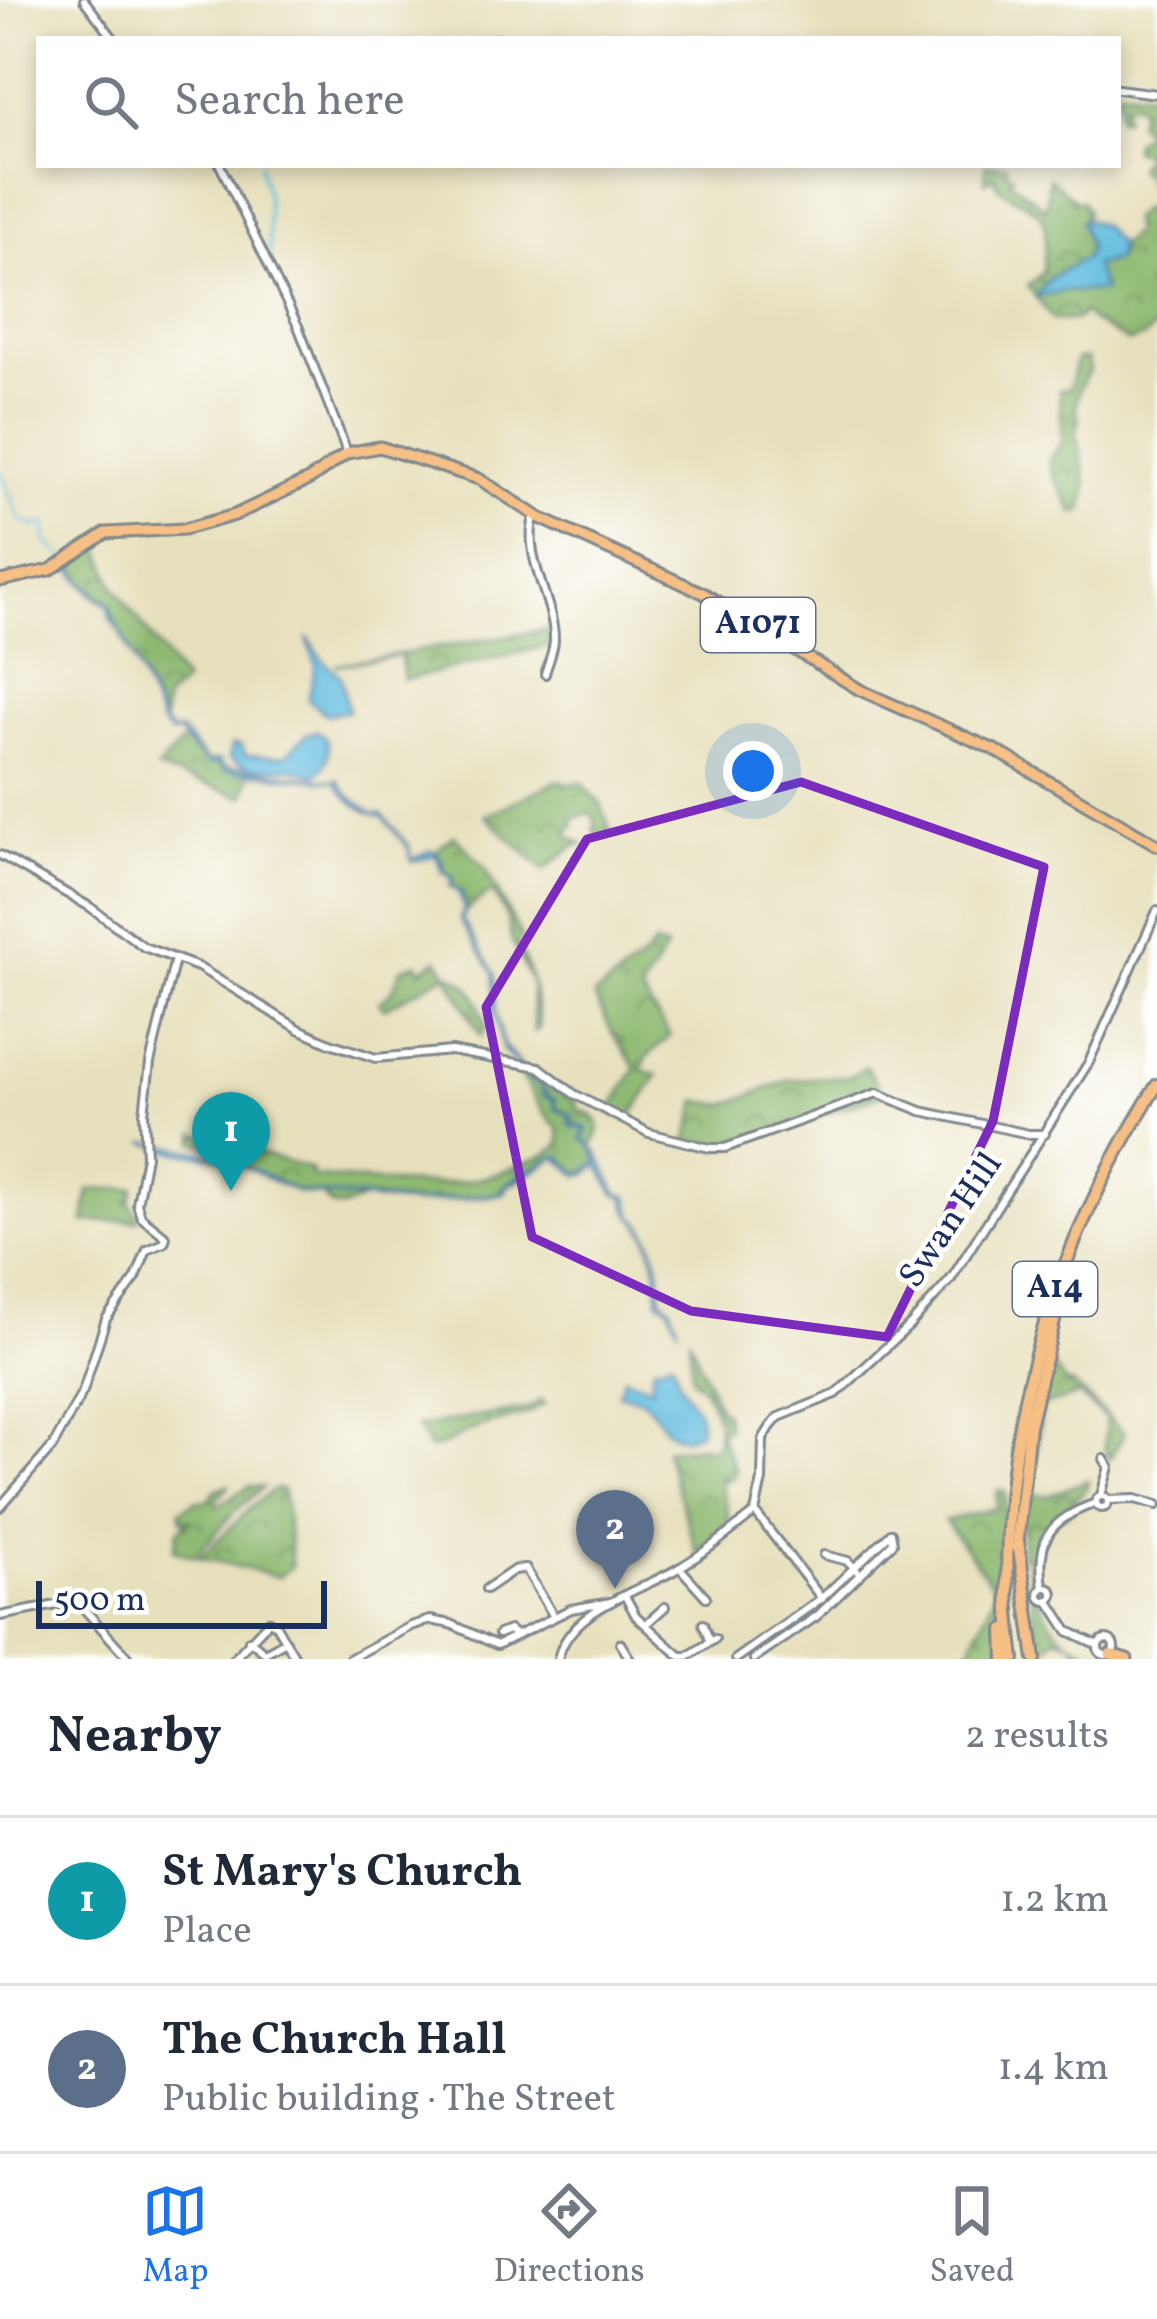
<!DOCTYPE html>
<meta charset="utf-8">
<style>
body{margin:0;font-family:Vollkorn,serif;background:#f6f6f7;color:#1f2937}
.scale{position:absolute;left:36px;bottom:30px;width:291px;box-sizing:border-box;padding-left:12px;border:6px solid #1b2f5e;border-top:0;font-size:33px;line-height:42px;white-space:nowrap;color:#1b2f5e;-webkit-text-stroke:9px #fff;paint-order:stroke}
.you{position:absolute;left:753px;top:771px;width:42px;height:42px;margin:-30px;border:9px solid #fff;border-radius:50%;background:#1a73e8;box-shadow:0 0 0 18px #1a73e833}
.badge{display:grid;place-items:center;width:78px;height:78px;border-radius:50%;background:#1a73e8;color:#fff;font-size:39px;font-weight:700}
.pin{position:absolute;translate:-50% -99px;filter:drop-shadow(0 3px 6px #0008)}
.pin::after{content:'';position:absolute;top:63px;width:42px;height:36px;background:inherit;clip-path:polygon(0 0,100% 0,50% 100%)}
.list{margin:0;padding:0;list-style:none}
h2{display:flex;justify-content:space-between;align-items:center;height:156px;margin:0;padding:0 48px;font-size:51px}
h2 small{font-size:39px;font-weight:400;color:#747a83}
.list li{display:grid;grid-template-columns:78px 1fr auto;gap:36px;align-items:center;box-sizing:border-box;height:168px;padding:0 48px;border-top:3px solid #e0e1e3}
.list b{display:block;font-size:45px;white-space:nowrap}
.list p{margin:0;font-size:39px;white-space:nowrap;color:#747a83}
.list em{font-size:39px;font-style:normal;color:#747a83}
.icon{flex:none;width:66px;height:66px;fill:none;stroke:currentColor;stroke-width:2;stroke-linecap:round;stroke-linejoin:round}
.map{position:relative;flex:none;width:1157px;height:1659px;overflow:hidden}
.search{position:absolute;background:#fff;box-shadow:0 6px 18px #0003;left:36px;right:36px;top:36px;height:132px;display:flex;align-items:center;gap:30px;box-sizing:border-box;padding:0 42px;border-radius:0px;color:#747a83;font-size:45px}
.sheet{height:492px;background:#fff}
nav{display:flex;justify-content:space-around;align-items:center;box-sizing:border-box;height:168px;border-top:3px solid #e0e1e3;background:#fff;font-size:33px;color:#747a83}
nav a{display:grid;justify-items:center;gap:6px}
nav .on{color:#1a73e8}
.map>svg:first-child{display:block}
.forest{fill:url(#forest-crowns);stroke:#547468;stroke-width:3}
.water{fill:#61bcdf;stroke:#3e769e;stroke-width:3}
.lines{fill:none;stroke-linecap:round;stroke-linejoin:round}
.stream{stroke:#61bcdf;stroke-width:3}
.minor-casing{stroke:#81888d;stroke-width:12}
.major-casing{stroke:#81888d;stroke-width:15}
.highway-casing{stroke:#81888d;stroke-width:16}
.minor{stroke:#fff;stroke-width:6}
.major{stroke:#f5bf86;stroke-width:9}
.highway{stroke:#f5bf86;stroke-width:10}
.marked{fill:none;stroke:#7b2cbf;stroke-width:9;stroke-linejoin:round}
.labels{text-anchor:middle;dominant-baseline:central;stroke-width:9;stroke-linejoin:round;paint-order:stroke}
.shield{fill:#fff;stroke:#5f6d8e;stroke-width:3}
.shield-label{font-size:33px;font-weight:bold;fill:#1b2f5e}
.street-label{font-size:36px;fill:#1b2f5e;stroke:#fff}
</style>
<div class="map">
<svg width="1157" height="1659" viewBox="0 0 1157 1659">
<defs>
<pattern id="forest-crowns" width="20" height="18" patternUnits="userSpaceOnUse" patternTransform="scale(3)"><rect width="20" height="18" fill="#8eb971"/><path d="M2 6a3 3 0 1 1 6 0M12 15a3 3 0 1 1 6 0" fill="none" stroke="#739760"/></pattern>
</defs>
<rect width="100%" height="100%" fill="#fff"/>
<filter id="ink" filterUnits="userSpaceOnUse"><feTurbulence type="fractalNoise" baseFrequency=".00833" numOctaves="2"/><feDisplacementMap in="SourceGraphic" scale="24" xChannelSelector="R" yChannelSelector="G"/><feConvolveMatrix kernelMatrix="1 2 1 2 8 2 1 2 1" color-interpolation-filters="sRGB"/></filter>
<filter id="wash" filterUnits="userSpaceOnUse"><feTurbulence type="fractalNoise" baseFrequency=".004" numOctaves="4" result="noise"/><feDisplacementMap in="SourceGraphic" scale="48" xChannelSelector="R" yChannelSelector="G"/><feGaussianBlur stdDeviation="2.7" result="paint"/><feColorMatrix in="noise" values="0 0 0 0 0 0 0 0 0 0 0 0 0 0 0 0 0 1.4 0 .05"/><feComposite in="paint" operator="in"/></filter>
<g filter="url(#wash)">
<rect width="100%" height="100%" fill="#e7e0bc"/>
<g class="forest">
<path d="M1118,89L1157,94V193L1147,180L1150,171L1142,174L1138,169L1140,162L1148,154L1133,150L1134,141L1147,132L1137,123L1141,109L1135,103L1124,104V118H1118Z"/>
<path d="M986,165H1006L1007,173L1013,174L1010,181L1046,209L1049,178L1076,201H1082L1087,212L1081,223L1089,247L1085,258L1050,278L1037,295L1099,285L1094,266L1118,258L1121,244L1134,232L1131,218L1144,208L1151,210L1157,199V225L1153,217L1155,230L1148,237L1151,249L1157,251V326L1144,337L1129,342L1090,320L1083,312L1077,320H1053L1028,286L1043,272C1044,257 1048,235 1044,221C1038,202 1000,199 994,177L985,182Z"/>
<path d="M1077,359H1087L1090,370C1080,383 1071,406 1080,421L1076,430L1087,485L1083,511L1074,513L1052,473L1049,459L1063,442L1059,390L1069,389Z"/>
<path d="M99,544L115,588L184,682L165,700L164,722L113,617L111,605L82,581L71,562Z"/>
<path d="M549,629L551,645L404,680L401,655L335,665Z"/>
<path d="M183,741L208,764L219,763L224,770L250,772L244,797L157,769Z"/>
<path d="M557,781H563L565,785L582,782L601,805L611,832L601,836L594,830L596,822L591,812L572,819L574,827L568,830L569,836L582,844L574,846L544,870L485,816Z"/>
<path d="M454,835L486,869L522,939L518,943C530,972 537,997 539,1028L534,1032L531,982L512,941L507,917L492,891L466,910L461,891L452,887L453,877L444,871V863L435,852Z"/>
<path d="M654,945L666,949L641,991L670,1036L646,1058L642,1070L658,1075L629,1120L610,1110L636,1068L613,1034L594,996L644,958Z"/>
<path d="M438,959L447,973C473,981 480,1004 486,1028L481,1036L447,974L384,1008L379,1002L392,992L401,969L417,963L422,970Z"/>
<path d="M866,1067L883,1094L719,1149L687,1143L698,1101L725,1105L790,1080L850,1076Z"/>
<path d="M516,1070L541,1076L578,1104L577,1110C602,1114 603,1127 592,1147L598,1161L586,1174H579L560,1156L553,1157L507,1184L497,1194L418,1203L366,1198L342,1208L331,1206L321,1194L299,1192L246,1167L241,1159L195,1142L196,1134L311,1169V1176C383,1182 451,1195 518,1166C533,1160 549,1155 560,1144L559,1129C539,1110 532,1091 516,1070Z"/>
<path d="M134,1188L130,1202L138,1220L84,1222L89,1190Z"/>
<path d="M689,1337L719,1409L725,1413L727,1428L719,1434L736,1471L733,1477L721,1482V1472C718,1490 730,1506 729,1525L697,1553L665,1450L705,1446V1450L715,1447C723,1426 712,1391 692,1378Z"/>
<path d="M1050,1362L1065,1383L1074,1385L1125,1434L1109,1459L1105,1450L1106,1418L1079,1395L1042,1406L1033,1485L1026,1490L1036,1405L1042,1406Z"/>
<path d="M542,1400L544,1404C519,1422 489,1420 463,1434C451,1441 445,1446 429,1449L417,1427L525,1409Z"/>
<path d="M1088,1480L1086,1489L1069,1506L1070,1511C1022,1537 1027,1602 1063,1636C1074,1646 1087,1645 1095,1658L1087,1659L1072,1642L1056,1637L1043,1651L1044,1659H1039L1027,1557L1022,1556V1505L1026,1493L1048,1496Z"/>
<path d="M230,1484L215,1501L217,1506L250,1486L263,1487L235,1511L195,1556L174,1550L178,1531L189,1520H182L180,1511L195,1501H209L215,1490Z"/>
<path d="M276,1489L282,1490C285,1498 291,1555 291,1566L279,1577L199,1557C223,1538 254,1500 276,1489Z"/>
<path d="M1002,1490L1006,1494L1000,1659H965L993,1598L994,1587L945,1521L997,1508V1491Z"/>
</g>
<g class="water">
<path d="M1088,220L1102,226L1119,245L1116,260L1094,266L1104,291H1066L1036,296L1050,278L1085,258L1089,247L1081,222Z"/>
<path d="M68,563L73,564C81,583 93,595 111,605L113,617L165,725L172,732L181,731L208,762L219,760L224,767L252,770L331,781L339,780C344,795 361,804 373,814H382L409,846L412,860L431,850C442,854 442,862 444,871L453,877L452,887L461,891L466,910L462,919L495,974L496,1014L503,1045L533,1081L543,1083L544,1094L555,1099L556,1107L572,1115V1124L588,1128L584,1139L598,1153L617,1193L629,1197L633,1216C654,1230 662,1274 661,1299L670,1306L679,1329L669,1307L658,1300C660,1276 653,1241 639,1223C630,1213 626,1212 626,1197L615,1194L598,1164L586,1175L579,1176L556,1157L515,1183L509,1184L504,1194L417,1204L299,1193L226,1159L171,1151L145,1142L221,1155L300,1192L418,1203L502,1193L507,1184L553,1157L560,1156L581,1175L598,1161L593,1148L582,1139L586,1129L572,1127L569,1122L571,1116L555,1109L554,1100L542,1095L541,1085L532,1082L503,1050L494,1008V973L460,920L464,909L459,892L450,887L452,878L442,872L436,855L412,862L408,847L382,816C366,815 342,797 337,782L224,770L219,763L208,765L179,733L171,734L163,726L124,638L110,618L109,606C89,596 80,580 68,563Z"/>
<path d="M307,637L324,661L341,676L348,711L327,715L308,700L316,665Z"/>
<path d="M317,731L325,737C331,750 328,768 315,775C305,773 295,767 286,768C266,769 245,771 229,757L233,744L242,746L245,755L285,756L307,734Z"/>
<path d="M672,1360C675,1365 676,1372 678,1378C685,1399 705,1408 699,1432L683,1438L670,1433L643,1399L618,1394L624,1377L651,1387L653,1367Z"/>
</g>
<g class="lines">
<g class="stream">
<path d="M260,165L267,196L270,262"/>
<path d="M0,472L21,520L35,526L46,523V541L65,558"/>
</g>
</g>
</g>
<g filter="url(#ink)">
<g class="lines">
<defs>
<g id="minor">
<path d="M84,0L114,39"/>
<path d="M493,39H542"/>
<path d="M1118,89L1157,94"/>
<path d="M220,165L298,326L347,452"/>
<path d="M535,515C521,553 553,599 554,637C555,649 548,662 545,674"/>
<path d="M0,855L90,907L144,947L198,967L299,1029L330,1043L376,1058L451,1051L539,1067L574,1094L649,1133L710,1148H725L877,1093L921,1111L1029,1134H1045"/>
<path d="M1101,1495L1109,1467L1104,1459"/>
<circle cx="1102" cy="1502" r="6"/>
<path d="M1108,1500L1135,1499L1157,1505"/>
<path d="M0,1507L53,1446L83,1391L106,1319L136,1278L147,1250L164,1243L166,1237L141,1217L137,1204L146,1156L144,1113L150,1063L175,959"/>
<path d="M755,1512L762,1480L763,1439L771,1426L779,1417L836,1394L910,1325L951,1279L1089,1062L1157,911"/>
<path d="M755,1512L822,1599"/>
<path d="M824,1555L848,1561L857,1571"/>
<path d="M680,1568L706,1597"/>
<path d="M1043,1587C1036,1539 1049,1519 1096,1503"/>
<circle cx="1046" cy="1594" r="7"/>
<path d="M486,1589L514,1570L526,1569L554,1617"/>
<path d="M625,1596L636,1616L680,1656H688L715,1639"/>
<path d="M1048,1600L1068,1631L1098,1645"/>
<path d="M0,1616L77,1601L129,1659"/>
<path d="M646,1624L665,1607"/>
<path d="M703,1624L710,1642"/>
<path d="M499,1634L509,1630L516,1635"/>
<circle cx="1106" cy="1647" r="8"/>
<path d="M249,1640L265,1653L286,1641"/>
<path d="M620,1643L630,1659"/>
<path d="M234,1659L269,1621L276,1625L296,1659"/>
<path d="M349,1659L411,1626L430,1620L451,1624L497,1645L571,1609L611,1602"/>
<path d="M558,1659C569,1609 638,1592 677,1569C705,1553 730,1532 755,1512"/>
<path d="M736,1659L822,1598L891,1533"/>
<path d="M754,1659L817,1616L893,1543L891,1533"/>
</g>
<g id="major">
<path d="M0,581L50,570L106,533L185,529L235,515L310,479L347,453L380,447L479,479L540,518L703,593L860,690L995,750L1157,845"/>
<path d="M1110,1654L1127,1659"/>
</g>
<g id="highway">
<path d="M1018,1541L1035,1659"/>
<path d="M1017,1547L1029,1426L1062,1288"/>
<path d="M1004,1630L1005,1659"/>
<path d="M1014,1659C986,1457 1049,1254 1157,1085"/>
</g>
</defs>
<use href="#minor" class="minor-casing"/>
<use href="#major" class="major-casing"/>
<use href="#highway" class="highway-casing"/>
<use href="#minor" class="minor"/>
<use href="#major" class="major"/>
<use href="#highway" class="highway"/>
</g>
</g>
<path class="marked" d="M801,782L1044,867L993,1121L887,1337L691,1311L532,1237L486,1007L587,839Z"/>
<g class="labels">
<g class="shield">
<rect x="701" y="598" width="114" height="54" rx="9"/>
<rect x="1013" y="1262" width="84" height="54" rx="9"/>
</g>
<g class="shield-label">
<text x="758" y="625">A1071</text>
<text x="1055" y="1289">A14</text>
</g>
<g class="street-label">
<text transform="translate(952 1221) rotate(-56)">Swan Hill</text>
</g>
</g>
</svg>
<div class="scale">500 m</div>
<div class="you"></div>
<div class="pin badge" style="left:231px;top:1191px;background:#0f9aa8">1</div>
<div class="pin badge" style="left:615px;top:1589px;background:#5c6f8a">2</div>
<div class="search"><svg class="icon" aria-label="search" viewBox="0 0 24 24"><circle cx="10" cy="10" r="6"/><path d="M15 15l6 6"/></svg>Search here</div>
</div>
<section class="sheet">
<h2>Nearby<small>2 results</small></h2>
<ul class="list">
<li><span class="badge" style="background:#0f9aa8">1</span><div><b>St Mary's Church</b><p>Place</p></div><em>1.2 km</em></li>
<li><span class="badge" style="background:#5c6f8a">2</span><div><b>The Church Hall</b><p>Public building · The Street</p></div><em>1.4 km</em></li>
</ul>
</section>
<nav>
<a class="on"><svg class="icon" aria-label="map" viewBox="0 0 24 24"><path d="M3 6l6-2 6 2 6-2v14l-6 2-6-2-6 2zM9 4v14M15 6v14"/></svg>Map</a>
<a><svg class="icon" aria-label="directions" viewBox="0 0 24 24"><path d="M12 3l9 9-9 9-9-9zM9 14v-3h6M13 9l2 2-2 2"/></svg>Directions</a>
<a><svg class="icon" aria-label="saved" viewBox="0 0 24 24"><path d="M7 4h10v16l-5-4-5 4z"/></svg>Saved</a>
</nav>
